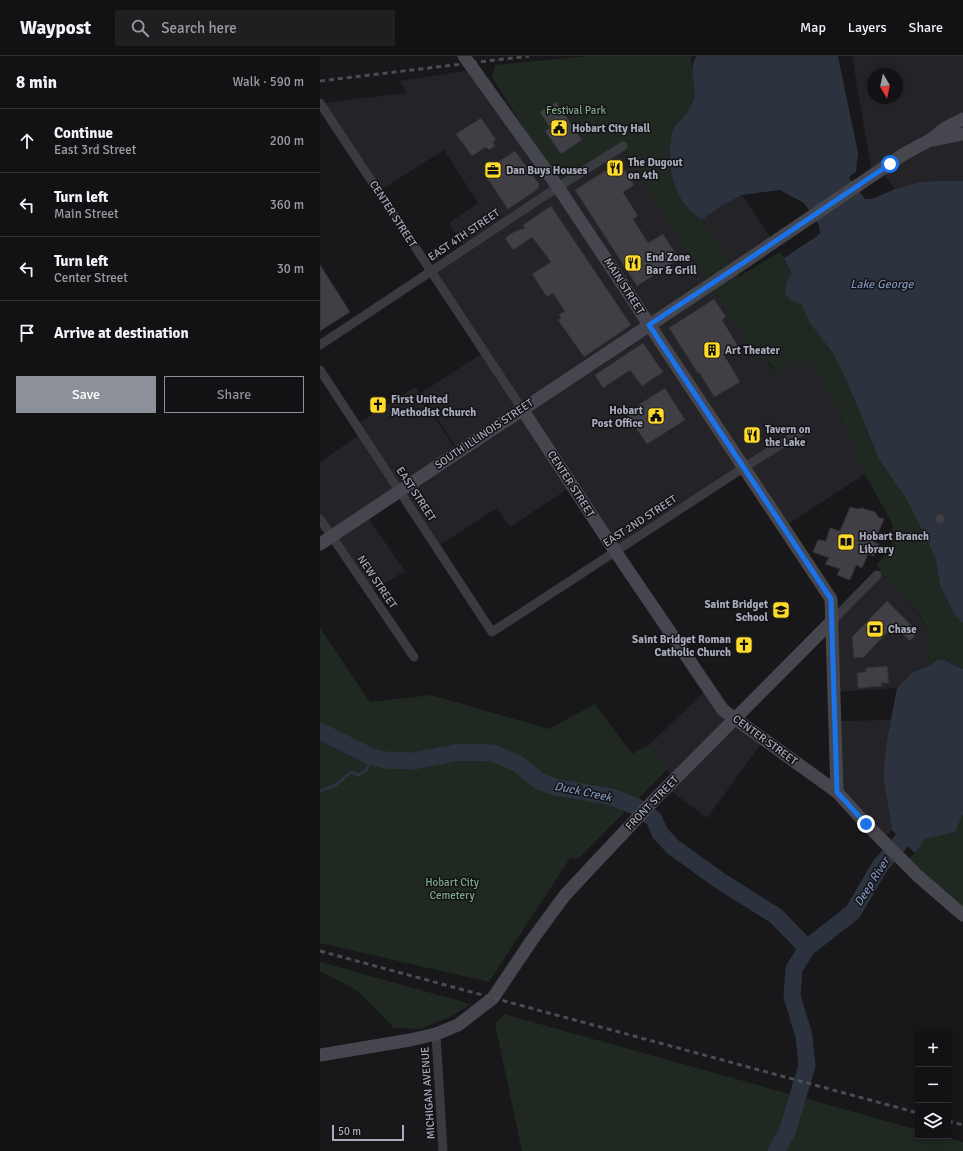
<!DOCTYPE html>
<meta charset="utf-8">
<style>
body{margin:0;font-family:Signika,sans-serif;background:#1f1f22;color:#f1f3f6}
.controls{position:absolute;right:12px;bottom:12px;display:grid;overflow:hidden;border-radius:0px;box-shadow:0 2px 10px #0003}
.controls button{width:36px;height:36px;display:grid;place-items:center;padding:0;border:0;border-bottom:1px solid #313134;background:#121114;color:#f1f3f6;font:20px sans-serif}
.compass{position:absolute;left:547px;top:12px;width:36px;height:36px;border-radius:50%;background:#121114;box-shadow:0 2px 10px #0003;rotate:171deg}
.scale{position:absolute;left:12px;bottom:10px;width:72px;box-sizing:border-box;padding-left:4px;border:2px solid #a8abbb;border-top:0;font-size:11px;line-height:14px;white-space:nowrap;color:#a8abbb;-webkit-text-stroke:3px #131215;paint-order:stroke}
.stop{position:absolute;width:12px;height:12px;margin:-9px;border:3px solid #1a73e8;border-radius:50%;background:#fff}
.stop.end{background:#1a73e8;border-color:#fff;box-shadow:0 1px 4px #0008}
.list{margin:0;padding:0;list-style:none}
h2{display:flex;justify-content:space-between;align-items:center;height:52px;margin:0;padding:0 16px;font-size:17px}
h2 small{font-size:13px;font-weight:400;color:#9c9da0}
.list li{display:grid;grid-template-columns:26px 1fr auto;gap:12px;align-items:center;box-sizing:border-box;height:64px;padding:0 16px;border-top:1px solid #313134}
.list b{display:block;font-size:15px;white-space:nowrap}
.list p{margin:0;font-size:13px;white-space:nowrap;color:#9c9da0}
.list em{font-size:13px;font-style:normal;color:#9c9da0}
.actions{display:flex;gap:8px;padding:12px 16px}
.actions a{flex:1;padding:9px 0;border:1px solid #8c9099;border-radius:0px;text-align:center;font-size:14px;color:#8c9099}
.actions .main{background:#8c9099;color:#fff}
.icon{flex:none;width:22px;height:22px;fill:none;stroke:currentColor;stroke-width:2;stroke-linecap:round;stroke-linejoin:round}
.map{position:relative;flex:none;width:643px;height:1095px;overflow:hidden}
header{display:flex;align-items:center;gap:24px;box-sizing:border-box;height:56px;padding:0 20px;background:#121114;border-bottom:1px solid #313134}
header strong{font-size:19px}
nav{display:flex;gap:22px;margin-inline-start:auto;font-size:14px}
.search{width:280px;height:36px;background:#1f1f22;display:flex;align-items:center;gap:10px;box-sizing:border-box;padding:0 14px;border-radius:0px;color:#9c9da0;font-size:15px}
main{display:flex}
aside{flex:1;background:#121114}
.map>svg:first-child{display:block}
.built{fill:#242327;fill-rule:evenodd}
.green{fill:#1f2821}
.water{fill:#2c333f}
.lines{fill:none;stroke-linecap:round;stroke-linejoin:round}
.stream{stroke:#2c333f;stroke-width:3}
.river{stroke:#2c333f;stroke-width:17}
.building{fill:#3f3f45;stroke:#323136}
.street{stroke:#3a3a41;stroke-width:9}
.secondary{stroke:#46464f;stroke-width:13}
.rail{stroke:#4b4b54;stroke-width:3;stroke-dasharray:5 4;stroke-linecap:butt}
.route{stroke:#1a73e8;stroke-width:5}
.labels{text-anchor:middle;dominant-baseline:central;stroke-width:3;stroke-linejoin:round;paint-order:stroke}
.park-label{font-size:11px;fill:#7da887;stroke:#131215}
.poi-label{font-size:11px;font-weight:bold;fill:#a8abbb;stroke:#131215;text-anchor:start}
.street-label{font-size:11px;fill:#a8abbb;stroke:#131215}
.water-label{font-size:12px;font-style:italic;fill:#7c92b9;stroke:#131215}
</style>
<header>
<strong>Waypost</strong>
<div class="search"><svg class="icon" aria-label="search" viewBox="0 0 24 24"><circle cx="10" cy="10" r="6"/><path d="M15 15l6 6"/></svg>Search here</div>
<nav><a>Map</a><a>Layers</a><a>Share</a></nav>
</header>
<main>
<aside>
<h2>8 min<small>Walk · 590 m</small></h2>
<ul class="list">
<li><svg class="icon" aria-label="ahead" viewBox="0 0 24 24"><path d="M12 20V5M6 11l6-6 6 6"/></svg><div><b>Continue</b><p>East 3rd Street</p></div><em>200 m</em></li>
<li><svg class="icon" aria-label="left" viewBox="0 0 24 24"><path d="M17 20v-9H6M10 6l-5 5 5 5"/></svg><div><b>Turn left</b><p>Main Street</p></div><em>360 m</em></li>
<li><svg class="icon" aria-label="left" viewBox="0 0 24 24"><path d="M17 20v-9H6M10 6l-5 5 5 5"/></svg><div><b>Turn left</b><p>Center Street</p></div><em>30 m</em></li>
<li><svg class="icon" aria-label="arrive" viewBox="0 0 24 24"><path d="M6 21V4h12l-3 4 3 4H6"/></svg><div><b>Arrive at destination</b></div></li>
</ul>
<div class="actions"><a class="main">Save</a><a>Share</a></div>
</aside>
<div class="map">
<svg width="643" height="1095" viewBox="0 0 643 1095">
<rect width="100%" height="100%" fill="#18171a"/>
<g class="built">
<path d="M532,0H643V62L552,118ZM553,18H577V42H553Z"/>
<path d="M152,14L421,411L295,494L112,216L146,192L129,167L158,147L124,94L59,135L2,47L87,37L79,25Z"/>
<path d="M643,80V125H618L600,126L575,133L562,115L588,98Z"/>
<path d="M300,90L388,227L329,266L238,128Z"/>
<path d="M422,139L453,185L414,211L382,164L398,152Z"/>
<path d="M390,230L457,319L477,307L493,311L509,336L518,353L545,418L464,471L331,269Z"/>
<path d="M163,297L200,353L138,395L101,337Z"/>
<path d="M95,331L137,396L80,433L37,368Z"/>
<path d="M202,355L251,431L190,471L177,452L117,491L80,435Z"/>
<path d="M41,378L78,435L12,479L0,462V406Z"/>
<path d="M46,459L85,515L51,536L13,481Z"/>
<path d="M561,517L575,528L603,565L611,586L605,594L611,609L593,616L577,632L515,636L513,566Z"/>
<path d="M387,633L413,663L353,723L330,688Z"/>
<path d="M415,664L443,685L387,762L347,732Z"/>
<path d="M571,664L566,689L563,721L572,774L564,783L519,735L516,665Z"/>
</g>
<g class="green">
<path d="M269,0H371C372,11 376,30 374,41C373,51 364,62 356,69L350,110L353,122L373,157L382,164L420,220L460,196L511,275L643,555V613C631,607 624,600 611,609L605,594L611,586L603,564L575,528L561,517L557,508L569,496L573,482L572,468L545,418L518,353L509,336L493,311L477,307L457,319L449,306L444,309L388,227L300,90L238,128L172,21L175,9Z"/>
<path d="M0,572L50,646L111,639L229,673L275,648L312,698L330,688L347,714L258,803L250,802L169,926L0,887Z"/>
<path d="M643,758V855L587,804L595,797L605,783L635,776Z"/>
<path d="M0,906L151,948L132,960L100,973L74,972L38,935L0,915Z"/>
<path d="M184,958L598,1074V1080H620L643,1086V1095H202L175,968Z"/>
</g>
<g class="water">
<path d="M377,0H518L538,97L536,116L531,119L529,122L545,143H552L575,133L600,126L618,125H643V567L636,561L620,529L616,504L612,494L585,440L560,405L526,323L513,297L490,267L482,249L471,244L466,239C464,230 467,224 472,217L464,202L497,180L500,177L499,169L484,147L460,134L422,139L398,152L382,164C357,147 349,123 350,93C351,85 351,76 356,69C357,67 360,65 362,63C367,58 372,49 374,42C377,28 367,12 377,0Z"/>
<path d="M617,604H624L643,613V758L635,776L605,783L595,797L572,774L563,721L566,689L577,632L593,616L611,609Z"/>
</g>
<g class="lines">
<path class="stream" d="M0,735L16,729L31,716L39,719L46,714L52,701"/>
<g class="river">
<path d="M0,675L52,701L66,704L94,705L139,696L173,697L198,708L221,726L235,731L292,741L315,750L334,763L340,777L353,791L399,824L456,860L487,892"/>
<path d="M456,1095L467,1076L487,1010L484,980L472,940L474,913L487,892L533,856L560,810L597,767"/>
</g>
</g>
<g class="building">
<path d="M236,46L262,84L241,98L225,75L230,72L220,56Z"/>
<path d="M161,62L176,84L173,86L175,90L169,94L166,91L152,100L136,78Z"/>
<path d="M195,95L219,128L218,133L188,153L165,119L173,112L172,110Z"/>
<path d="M299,106L314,129L303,136L318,160L313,163L328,187L343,178L359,203L317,230L255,134Z"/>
<path d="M231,150L311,269L264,301L238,264L241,262L239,259L245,255L233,237L227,241L212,218L231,206L212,181L193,194L185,182L194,176L205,172L203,169Z"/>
<path d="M0,209L30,256L0,275Z"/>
<path d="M394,243L406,261L402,264L418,290L404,299L420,326L394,341L379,316L378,317L349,272Z"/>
<path d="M323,287L343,316L322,330L310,314L283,332L275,319Z"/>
<path d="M345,332L365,364L327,388L306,357Z"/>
<path d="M530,451L538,453L542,452L555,456L558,461L564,463L554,486L559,488L554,500L548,498L542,512L536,509L530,524L517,519L520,513L505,508L509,502L493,496L498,484L506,485L510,472L520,475Z"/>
<circle cx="620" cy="463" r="5"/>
<path d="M567,545L598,576L590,585L573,570L544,601L534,602L532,581Z"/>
<path d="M567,610L569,627H561L562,630L538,632L537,617L546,616V612Z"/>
</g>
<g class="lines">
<g class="street">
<path d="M0,47L202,353"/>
<path d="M0,289L238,131L303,90"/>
<path d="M0,314L172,576L423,412L482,375"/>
<path d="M0,463L94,601"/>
<path d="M512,565L557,519"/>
<path d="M116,978L123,1095"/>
</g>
<g class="secondary">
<path d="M144,0L238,131L511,543L517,736"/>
<path d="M612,84L643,78"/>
<path d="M202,353L295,495L403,654L517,736L546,768L598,820L643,859"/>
<path d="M0,488L426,205L584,98L610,84L627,71L643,63"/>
<path d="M0,999L90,984L116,978L138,969L173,942L212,884L245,839L337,741L512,565"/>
</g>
<g class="rail">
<path d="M0,25L209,0"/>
<path d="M0,895L598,1057"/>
<path d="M628,1065L643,1069"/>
</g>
</g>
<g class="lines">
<path class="route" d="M546,768L517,736L511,543L329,269L426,205L570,108"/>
</g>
<defs>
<symbol id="civic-square" viewBox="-11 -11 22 22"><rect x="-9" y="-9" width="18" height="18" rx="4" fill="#ffdb2a" stroke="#131215"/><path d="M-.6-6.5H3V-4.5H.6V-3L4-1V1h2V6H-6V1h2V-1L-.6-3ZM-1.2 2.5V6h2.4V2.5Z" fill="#111"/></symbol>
<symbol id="restaurant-square" viewBox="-11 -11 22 22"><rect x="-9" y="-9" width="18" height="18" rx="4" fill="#ffdb2a" stroke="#131215"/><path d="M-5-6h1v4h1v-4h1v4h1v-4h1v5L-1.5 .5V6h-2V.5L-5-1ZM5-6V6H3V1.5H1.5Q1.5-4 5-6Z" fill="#111"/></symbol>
<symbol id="office-square" viewBox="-11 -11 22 22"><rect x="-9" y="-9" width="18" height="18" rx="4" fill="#ffdb2a" stroke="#131215"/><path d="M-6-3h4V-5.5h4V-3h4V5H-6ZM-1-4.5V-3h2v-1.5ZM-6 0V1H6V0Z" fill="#111"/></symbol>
<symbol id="building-square" viewBox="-11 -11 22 22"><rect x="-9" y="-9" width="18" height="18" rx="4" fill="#ffdb2a" stroke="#131215"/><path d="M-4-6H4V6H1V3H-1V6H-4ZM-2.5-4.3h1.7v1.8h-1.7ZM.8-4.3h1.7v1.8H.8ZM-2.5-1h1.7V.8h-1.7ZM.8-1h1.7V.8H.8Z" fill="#111"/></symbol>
<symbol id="church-square" viewBox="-11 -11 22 22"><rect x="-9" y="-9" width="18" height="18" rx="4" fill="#ffdb2a" stroke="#131215"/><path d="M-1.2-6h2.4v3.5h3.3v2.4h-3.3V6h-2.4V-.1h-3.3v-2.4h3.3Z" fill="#111"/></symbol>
<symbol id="library-square" viewBox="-11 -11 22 22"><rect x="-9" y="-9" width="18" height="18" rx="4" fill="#ffdb2a" stroke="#131215"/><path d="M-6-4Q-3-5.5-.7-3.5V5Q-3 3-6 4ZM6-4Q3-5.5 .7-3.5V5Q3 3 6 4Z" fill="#111"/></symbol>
<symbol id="school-square" viewBox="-11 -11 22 22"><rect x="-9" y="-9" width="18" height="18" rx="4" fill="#ffdb2a" stroke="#131215"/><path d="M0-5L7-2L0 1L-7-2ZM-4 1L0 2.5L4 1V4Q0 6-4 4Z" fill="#111"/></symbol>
<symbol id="bank-square" viewBox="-11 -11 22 22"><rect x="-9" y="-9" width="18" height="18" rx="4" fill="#ffdb2a" stroke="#131215"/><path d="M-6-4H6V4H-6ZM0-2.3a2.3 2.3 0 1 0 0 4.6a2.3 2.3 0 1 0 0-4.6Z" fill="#111"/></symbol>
</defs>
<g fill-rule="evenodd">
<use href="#civic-square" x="229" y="62" width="20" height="20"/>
<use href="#restaurant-square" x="285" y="102" width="20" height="20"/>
<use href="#office-square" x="163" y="104" width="20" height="20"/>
<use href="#restaurant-square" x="303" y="197" width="20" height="20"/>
<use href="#building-square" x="382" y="284" width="20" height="20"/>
<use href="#church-square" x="48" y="339" width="20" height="20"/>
<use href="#civic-square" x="326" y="350" width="20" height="20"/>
<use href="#restaurant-square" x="422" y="369" width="20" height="20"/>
<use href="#library-square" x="516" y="476" width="20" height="20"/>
<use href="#school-square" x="451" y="544" width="20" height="20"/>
<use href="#bank-square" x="545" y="563" width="20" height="20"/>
<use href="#church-square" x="414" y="579" width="20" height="20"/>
</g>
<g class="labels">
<g class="park-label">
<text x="256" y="54">Festival Park</text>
<text x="132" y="826">Hobart City<tspan x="132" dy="13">Cemetery</tspan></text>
</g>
<g class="poi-label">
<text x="252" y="72">Hobart City Hall</text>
<text x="308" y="106">The Dugout<tspan x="308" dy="13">on 4th</tspan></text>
<text x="186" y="114">Dan Buys Houses</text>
<text x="326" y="201">End Zone<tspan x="326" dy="13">Bar &amp; Grill</tspan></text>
<text x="405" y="294">Art Theater</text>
<text x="71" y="343">First United<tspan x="71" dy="13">Methodist Church</tspan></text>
<text x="323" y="354" text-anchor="end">Hobart<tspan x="323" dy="13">Post Office</tspan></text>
<text x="445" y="373">Tavern on<tspan x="445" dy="13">the Lake</tspan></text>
<text x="539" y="480">Hobart Branch<tspan x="539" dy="13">Library</tspan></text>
<text x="448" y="548" text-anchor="end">Saint Bridget<tspan x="448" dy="13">School</tspan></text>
<text x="568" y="573">Chase</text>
<text x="411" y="583" text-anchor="end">Saint Bridget Roman<tspan x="411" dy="13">Catholic Church</tspan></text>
</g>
<g class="street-label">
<text transform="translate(73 158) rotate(57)">CENTER STREET</text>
<text transform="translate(144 179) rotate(-34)">EAST 4TH STREET</text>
<text transform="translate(304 230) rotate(57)">MAIN STREET</text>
<text transform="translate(164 378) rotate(-34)">SOUTH ILLINOIS STREET</text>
<text transform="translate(251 428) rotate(57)">CENTER STREET</text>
<text transform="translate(96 438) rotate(57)">EAST STREET</text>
<text transform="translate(320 465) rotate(-33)">EAST 2ND STREET</text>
<text transform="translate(57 526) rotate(56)">NEW STREET</text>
<text transform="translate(445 684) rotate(36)">CENTER STREET</text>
<text transform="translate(332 747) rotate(-46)">FRONT STREET</text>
<text transform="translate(108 1037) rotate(-94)">MICHIGAN AVENUE</text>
</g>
<g class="water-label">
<text x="562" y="228">Lake George</text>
<text transform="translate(263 736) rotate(12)">Duck Creek</text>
<text transform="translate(552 826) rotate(-58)">Deep River</text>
</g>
</g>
</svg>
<div class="controls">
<button>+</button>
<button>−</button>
<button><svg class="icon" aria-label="layers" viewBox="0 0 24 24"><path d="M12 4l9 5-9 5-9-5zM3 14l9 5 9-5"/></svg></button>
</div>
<svg class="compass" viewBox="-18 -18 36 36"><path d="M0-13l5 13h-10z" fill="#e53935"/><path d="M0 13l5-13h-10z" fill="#9c9da0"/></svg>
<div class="scale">50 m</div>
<div class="stop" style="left:570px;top:108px"></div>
<div class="stop end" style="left:546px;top:768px"></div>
</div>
</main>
